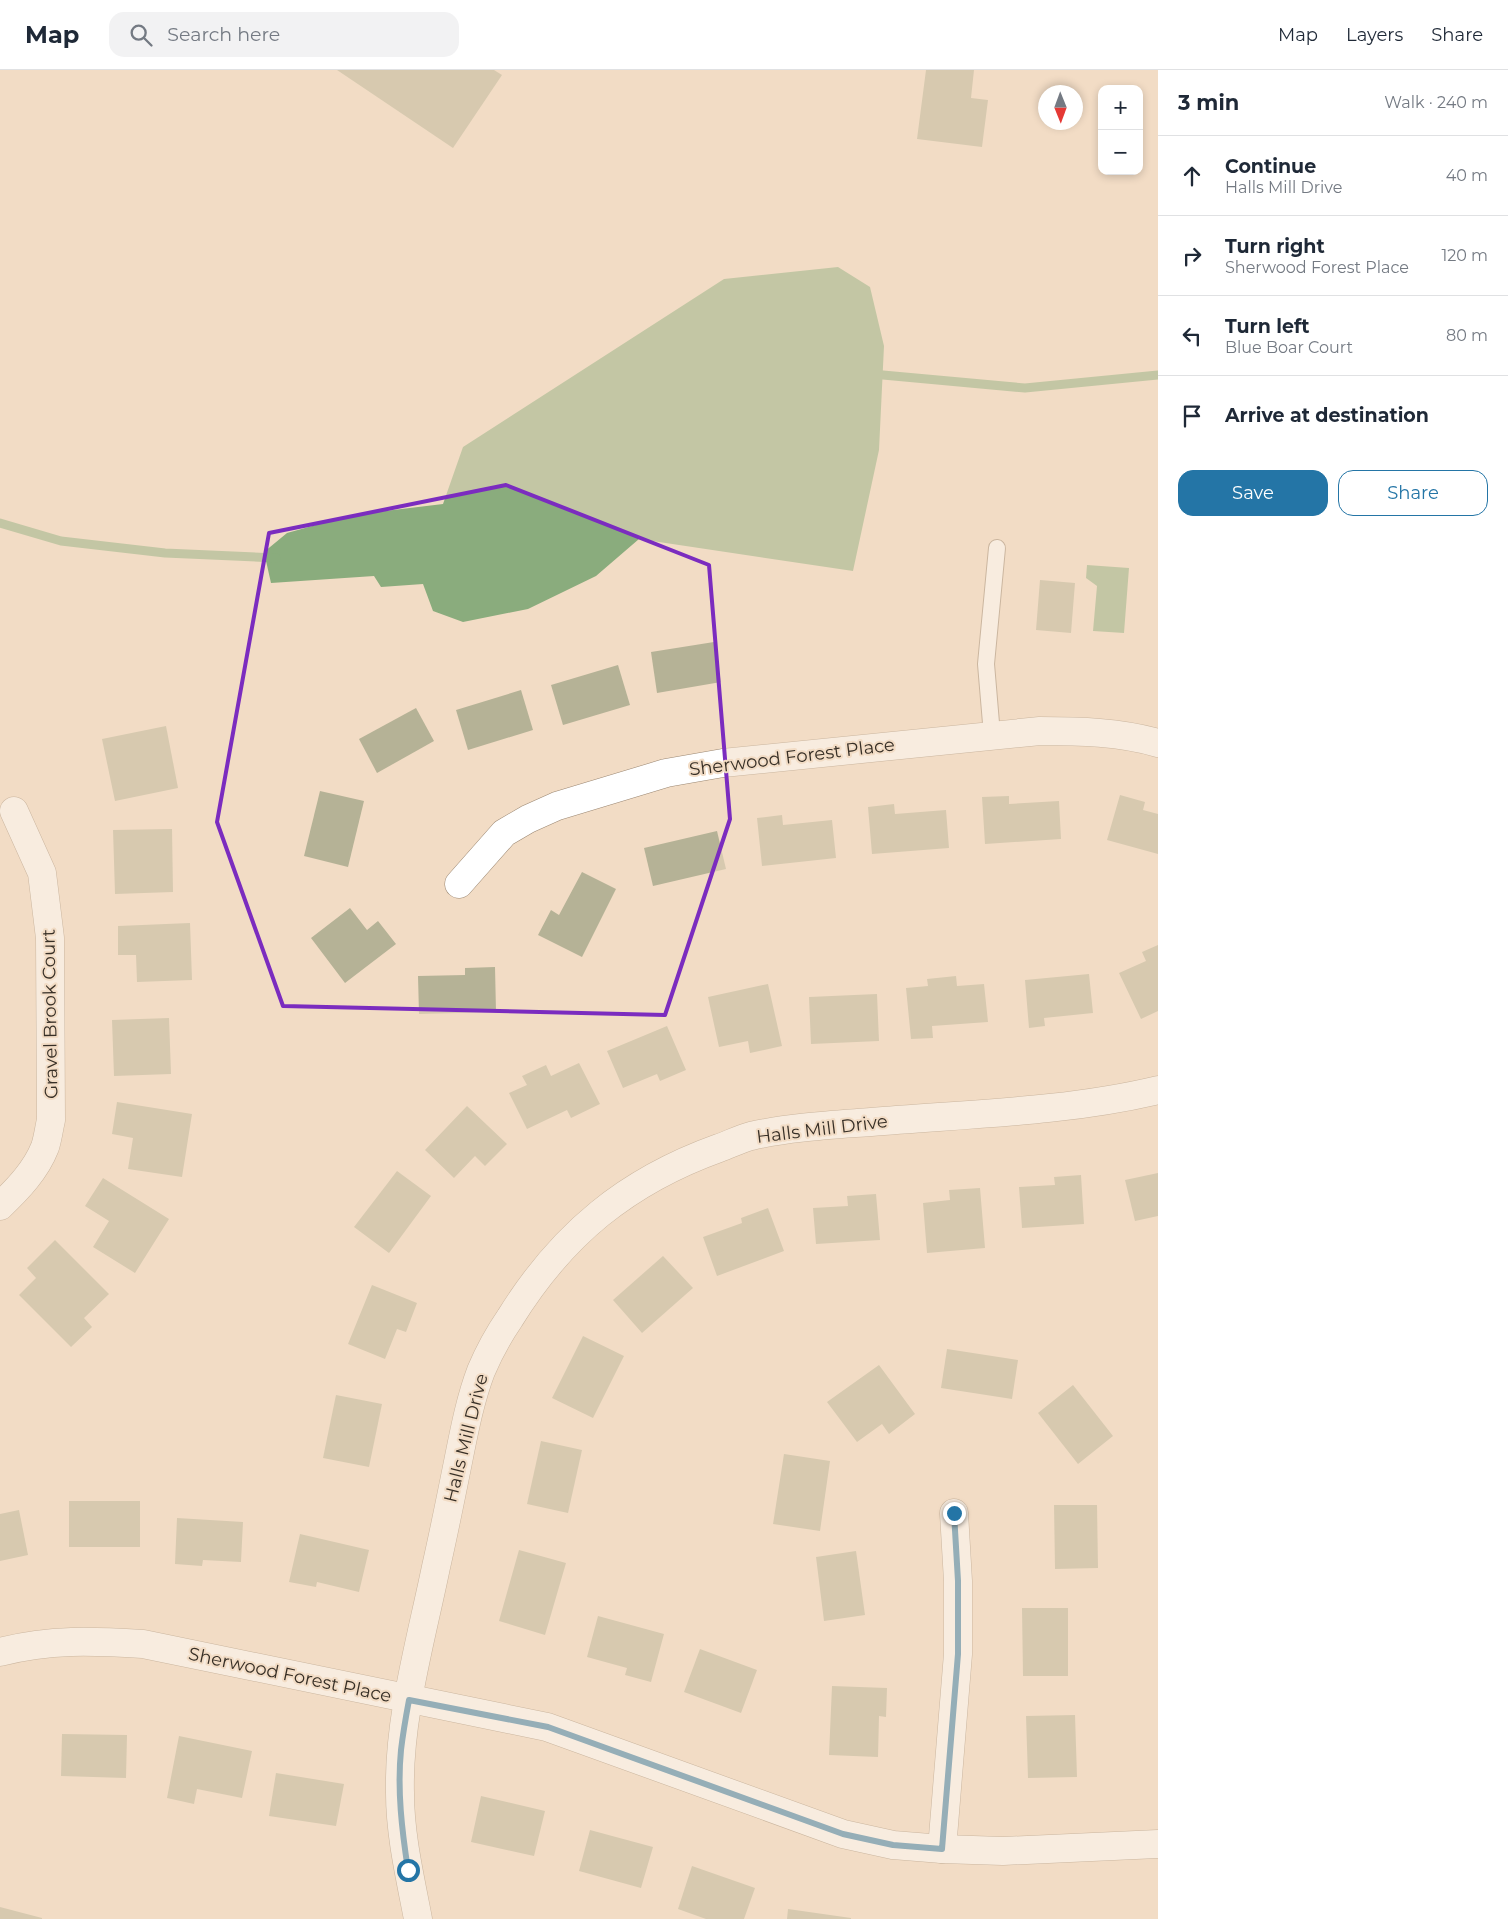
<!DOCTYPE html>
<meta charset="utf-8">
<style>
body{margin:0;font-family:Montserrat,sans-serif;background:#f2f2f3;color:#1f2937}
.controls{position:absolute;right:15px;top:15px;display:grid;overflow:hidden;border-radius:10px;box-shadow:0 2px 8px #0003}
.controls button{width:45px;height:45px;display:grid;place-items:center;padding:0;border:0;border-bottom:1px solid #e0e1e3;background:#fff;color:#1f2937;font:25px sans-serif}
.compass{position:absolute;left:1038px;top:15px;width:45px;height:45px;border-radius:50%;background:#fff;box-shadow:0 2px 8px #0003;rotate:179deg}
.stop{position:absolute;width:15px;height:15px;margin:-11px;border:4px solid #2475a6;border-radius:50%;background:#fff}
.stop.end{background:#2475a6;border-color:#fff;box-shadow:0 1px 5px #0008}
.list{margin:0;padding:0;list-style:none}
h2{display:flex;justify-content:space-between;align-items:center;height:65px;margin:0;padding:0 20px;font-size:21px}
h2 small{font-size:16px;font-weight:400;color:#747a83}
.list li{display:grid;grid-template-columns:32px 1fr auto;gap:15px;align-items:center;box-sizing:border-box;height:80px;padding:0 20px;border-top:1px solid #e0e1e3}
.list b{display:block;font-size:19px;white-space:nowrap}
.list p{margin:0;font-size:16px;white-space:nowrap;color:#747a83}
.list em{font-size:16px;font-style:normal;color:#747a83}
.actions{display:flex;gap:10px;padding:15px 20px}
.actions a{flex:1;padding:11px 0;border:1px solid #2475a6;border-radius:15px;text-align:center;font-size:18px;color:#2475a6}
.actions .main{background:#2475a6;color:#fff}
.icon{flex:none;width:28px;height:28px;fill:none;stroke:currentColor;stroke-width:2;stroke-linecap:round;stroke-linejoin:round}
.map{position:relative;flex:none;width:1158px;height:1849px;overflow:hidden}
header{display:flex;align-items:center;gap:30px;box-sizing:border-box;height:70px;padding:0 25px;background:#fff;border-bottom:1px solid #e0e1e3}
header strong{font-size:24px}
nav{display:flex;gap:28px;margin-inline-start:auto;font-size:18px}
.search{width:350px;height:45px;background:#f2f2f3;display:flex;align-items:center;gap:12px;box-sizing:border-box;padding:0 18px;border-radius:15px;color:#747a83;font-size:19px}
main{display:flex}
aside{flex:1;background:#fff}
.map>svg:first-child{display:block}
.water{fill:#8aac7d}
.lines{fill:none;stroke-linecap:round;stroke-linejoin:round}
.stream{stroke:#8aac7d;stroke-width:9}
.building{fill:#b5b296}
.lane-casing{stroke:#9b8772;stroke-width:18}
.street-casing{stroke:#9b8772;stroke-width:29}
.lane{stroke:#fff;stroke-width:16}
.street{stroke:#fff;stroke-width:28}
.route{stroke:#2475a6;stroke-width:6}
.marked{fill:none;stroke:#7b2cbf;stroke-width:4;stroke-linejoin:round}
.labels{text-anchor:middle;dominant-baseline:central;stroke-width:4;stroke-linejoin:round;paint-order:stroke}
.street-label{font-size:18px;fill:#372f26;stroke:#f2dcc5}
</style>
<header>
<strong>Map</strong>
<div class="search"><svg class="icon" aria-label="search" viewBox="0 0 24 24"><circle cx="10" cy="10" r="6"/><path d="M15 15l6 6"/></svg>Search here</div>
<nav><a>Map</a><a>Layers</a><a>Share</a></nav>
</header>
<main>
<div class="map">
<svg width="1158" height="1849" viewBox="0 0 1158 1849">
<rect width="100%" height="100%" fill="#f2dcc5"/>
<g class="water">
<path d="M838,197L870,217L884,276L879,380L853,501L639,469L596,506L528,539L463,552L433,541L423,514L381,517L374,506L271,513L264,482L287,463L352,445L443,434L463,377L724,209Z"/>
<path d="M1087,495L1129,498L1124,563L1093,561L1097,516L1086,508Z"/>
</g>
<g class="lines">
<g class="stream">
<path d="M872,304L1025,318L1158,305"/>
<path d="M0,453L61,471L165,483L276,488"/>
</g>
</g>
<g class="building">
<path d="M337,0H494L502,5L453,78Z"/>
<path d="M926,0H974L971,28L988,30L982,77L917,69Z"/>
<path d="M1040,510L1075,513L1071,563L1036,560Z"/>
<path d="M714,572L721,612L657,623L651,582Z"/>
<path d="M618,595L630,635L563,655L551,615Z"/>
<path d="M521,620L533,660L468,680L456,640Z"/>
<path d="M416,638L434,671L377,703L359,669Z"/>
<path d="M166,656L178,718L115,731L102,669Z"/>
<path d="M320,721L364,731L348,797L304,786Z"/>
<path d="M1120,725L1145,732L1143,740L1158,744V784L1107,770Z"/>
<path d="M1009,726V734L1059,731L1061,769L985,774L982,727Z"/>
<path d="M894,734L895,744L946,740L949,778L872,784L868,737Z"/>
<path d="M782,745L783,755L832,750L836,788L762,796L757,748Z"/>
<path d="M172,759L173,822L115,824L113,760Z"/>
<path d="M717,761L726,799L653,816L644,778Z"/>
<path d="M582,802L616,819L582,887L538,865L551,840L559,845Z"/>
<path d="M350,838L367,860L378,851L396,874L345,913L311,868Z"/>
<path d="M190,853L192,910L137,912L136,885H118V856Z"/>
<path d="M1158,875V941L1141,949L1119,903L1146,891L1142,882Z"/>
<path d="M495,897L496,942L419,944L418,906L465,905V898Z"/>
<path d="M1089,904L1093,943L1044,948L1045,956L1029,958L1025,910Z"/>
<path d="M956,906L957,916L984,914L988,952L932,956L933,968L911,969L906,918L928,916L927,909Z"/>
<path d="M768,914L782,976L750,983L748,971L719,977L708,927Z"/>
<path d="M877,924L879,971L811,974L809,927Z"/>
<path d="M169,948L171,1004L114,1006L112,950Z"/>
<path d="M667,956L686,1000L660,1011L657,1004L623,1018L607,981Z"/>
<path d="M579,993L600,1034L571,1048L567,1040L527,1059L509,1023L527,1015L522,1006L546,995L551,1006Z"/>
<path d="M117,1032L192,1044L182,1107L128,1099L133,1068L112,1064Z"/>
<path d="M467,1036L507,1074L485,1096L475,1086L454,1108L425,1080Z"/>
<path d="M397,1101L431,1126L389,1183L354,1157Z"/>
<path d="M1158,1103V1146L1135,1151L1125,1110Z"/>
<path d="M1081,1105L1084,1154L1022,1158L1019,1117L1055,1115L1054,1107Z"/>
<path d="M103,1108L169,1149L135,1203L93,1177L109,1151L85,1136Z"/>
<path d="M980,1118L985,1178L927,1183L923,1133L950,1130L949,1120Z"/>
<path d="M876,1124L880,1170L816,1174L813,1138L848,1136L847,1126Z"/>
<path d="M768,1138L784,1181L717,1206L703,1167L742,1153L741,1148Z"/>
<path d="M55,1170L109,1224L84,1248L92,1257L71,1277L19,1225L36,1208L27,1198Z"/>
<path d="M663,1186L693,1218L642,1263L613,1230Z"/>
<path d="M372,1215L417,1233L406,1262L397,1259L385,1289L348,1274Z"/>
<path d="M583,1266L624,1286L593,1348L552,1328Z"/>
<path d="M947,1279L1018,1290L1012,1329L941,1318Z"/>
<path d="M879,1295L915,1344L889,1364L882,1354L857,1372L827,1332Z"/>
<path d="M1073,1315L1113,1366L1078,1394L1038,1343Z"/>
<path d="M336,1325L382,1334L369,1397L323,1388Z"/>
<path d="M541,1371L582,1380L568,1443L527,1434Z"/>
<path d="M784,1384L830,1391L820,1461L773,1454Z"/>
<rect x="69" y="1431" width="71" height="46"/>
<path d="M1054,1435H1097L1098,1498L1055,1499Z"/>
<path d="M19,1440L28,1485L0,1491V1444Z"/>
<path d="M177,1448L243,1452L241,1492L203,1490L202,1496L175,1494Z"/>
<path d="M300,1464L369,1480L359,1522L317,1512L316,1517L289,1512Z"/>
<path d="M519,1480L566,1493L545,1565L499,1551Z"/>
<path d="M856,1481L865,1545L824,1551L816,1487Z"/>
<path d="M1022,1538H1068V1606H1023Z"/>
<path d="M598,1546L664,1564L651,1612L625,1605L627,1598L587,1587Z"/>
<path d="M700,1579L757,1600L741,1643L684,1622Z"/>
<path d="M832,1616L887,1618L886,1647L879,1646L878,1687L829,1685Z"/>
<path d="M1075,1645L1077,1707L1028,1708L1026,1646Z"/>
<path d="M62,1664L127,1665L126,1708L61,1706Z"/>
<path d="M179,1666L252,1681L242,1728L197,1719L194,1734L167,1728Z"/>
<path d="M276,1703L344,1714L336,1756L269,1746Z"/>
<path d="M481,1726L545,1741L534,1786L471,1772Z"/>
<path d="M590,1760L653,1777L641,1818L579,1801Z"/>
<path d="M692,1796L755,1818L744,1849H706L678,1839Z"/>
<path d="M0,1837L42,1848V1849H0Z"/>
<path d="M788,1839L851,1848V1849H787Z"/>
</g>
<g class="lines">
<defs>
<path id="lane" d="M992,665L986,594L997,478"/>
<g id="street">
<path d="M459,814L504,763L528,749L557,736L666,703L723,693L1040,661C1079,661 1120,662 1158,673"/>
<path d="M0,1136C18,1119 36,1100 45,1077C48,1068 49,1058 51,1050L50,868L42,803L14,741"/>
<path d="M0,1582C50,1569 93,1571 143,1574L547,1657L843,1764L893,1775L942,1779L1003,1781L1158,1774"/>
<path d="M942,1779L958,1584V1511L954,1443"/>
<path d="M418,1849C410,1807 400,1765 400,1723C398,1649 421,1570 436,1497C444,1462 451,1427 458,1392C464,1362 470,1330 481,1301C489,1282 499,1264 510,1248C562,1164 627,1111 719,1078C730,1074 740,1069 751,1066C790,1057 831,1055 871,1052C966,1044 1066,1042 1158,1020"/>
</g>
</defs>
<use href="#lane" class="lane-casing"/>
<use href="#street" class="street-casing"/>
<use href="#lane" class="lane"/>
<use href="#street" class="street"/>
</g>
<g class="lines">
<path class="route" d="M408,1800C402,1761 397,1720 401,1680C403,1663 406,1646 409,1630L548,1657L843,1764L893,1775L942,1779L958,1584V1511L954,1443"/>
</g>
<path d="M0 0H1158V1849H0ZM506,415L709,495L730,749L665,945L283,936L217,752L269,463Z" fill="#f2dcc5" fill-opacity=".55" fill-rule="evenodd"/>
<path class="marked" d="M506,415L709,495L730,749L665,945L283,936L217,752L269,463Z"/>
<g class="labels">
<g class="street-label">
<text transform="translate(792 687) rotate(-7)">Sherwood Forest Place</text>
<text transform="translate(50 944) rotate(-91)">Gravel Brook Court</text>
<text transform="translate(822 1059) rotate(-7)">Halls Mill Drive</text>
<text transform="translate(466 1368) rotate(-76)">Halls Mill Drive</text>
<text transform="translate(290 1605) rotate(12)">Sherwood Forest Place</text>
</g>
</g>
</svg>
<div class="controls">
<button>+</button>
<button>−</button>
</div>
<svg class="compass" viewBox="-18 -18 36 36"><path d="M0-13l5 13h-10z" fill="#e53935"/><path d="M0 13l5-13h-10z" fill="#747a83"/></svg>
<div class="stop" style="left:408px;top:1800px"></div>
<div class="stop end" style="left:954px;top:1443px"></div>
</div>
<aside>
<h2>3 min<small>Walk · 240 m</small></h2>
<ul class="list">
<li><svg class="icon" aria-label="ahead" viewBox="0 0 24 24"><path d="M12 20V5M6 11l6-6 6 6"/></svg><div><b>Continue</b><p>Halls Mill Drive</p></div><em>40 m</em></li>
<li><svg class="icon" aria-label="right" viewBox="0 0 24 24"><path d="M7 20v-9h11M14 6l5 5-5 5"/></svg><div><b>Turn right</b><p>Sherwood Forest Place</p></div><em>120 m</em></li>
<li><svg class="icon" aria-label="left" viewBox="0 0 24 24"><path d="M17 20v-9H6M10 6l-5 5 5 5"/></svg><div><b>Turn left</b><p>Blue Boar Court</p></div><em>80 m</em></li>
<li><svg class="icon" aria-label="arrive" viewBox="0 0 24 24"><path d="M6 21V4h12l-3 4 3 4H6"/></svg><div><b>Arrive at destination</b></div></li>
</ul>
<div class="actions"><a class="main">Save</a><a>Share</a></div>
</aside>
</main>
